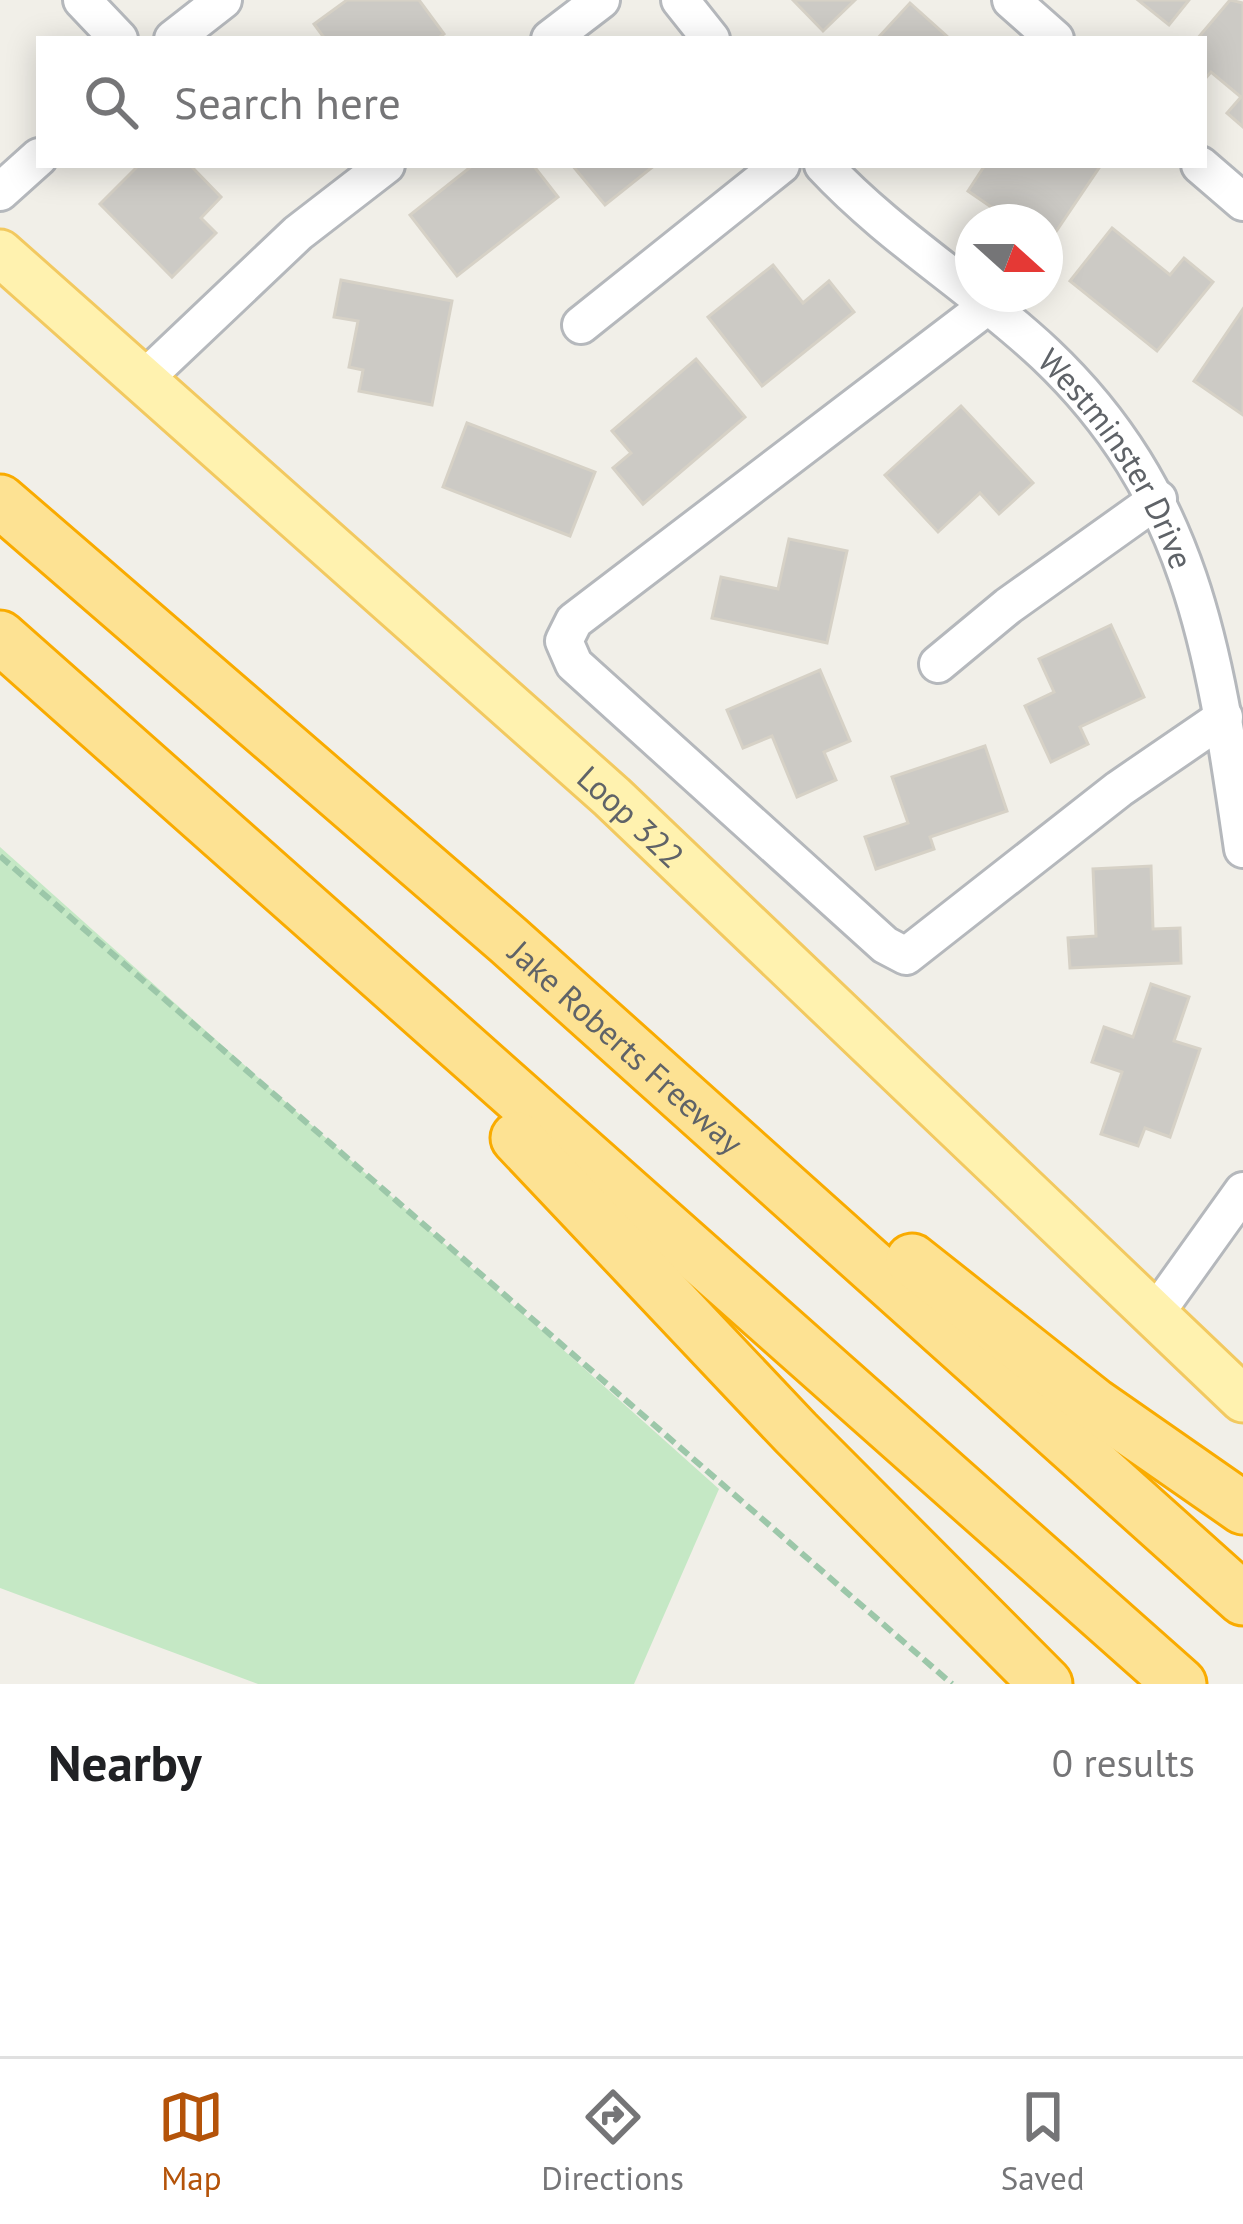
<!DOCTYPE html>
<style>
body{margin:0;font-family:"PT Sans",sans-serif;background:#f2f2f2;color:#202124}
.compass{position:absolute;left:955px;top:204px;width:108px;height:108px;border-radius:50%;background:#fff;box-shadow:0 6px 30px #0003;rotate:111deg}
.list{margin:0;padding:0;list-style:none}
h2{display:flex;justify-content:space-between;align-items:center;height:156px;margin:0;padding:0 48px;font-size:51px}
h2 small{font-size:39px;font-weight:400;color:#757577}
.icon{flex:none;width:66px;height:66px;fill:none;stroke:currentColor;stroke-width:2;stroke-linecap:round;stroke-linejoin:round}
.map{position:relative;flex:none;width:1243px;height:1684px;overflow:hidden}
.search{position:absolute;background:#fff;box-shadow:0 6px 30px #0003;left:36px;right:36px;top:36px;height:132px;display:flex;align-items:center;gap:30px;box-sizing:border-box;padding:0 42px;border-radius:0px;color:#757577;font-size:45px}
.sheet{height:372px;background:#fff}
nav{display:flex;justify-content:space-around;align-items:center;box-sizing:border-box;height:168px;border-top:3px solid #e0e0e0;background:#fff;font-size:33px;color:#757577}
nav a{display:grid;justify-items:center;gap:6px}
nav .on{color:#b45309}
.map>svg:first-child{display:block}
.green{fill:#c5e8c5}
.building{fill:#cccac5;stroke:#d6d1c6;stroke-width:3}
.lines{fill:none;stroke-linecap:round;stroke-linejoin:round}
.minor-casing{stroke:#b5b8bc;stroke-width:42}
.major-casing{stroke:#f2c960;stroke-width:51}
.highway-casing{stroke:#f9ab00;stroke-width:57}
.path{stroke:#9cc7a9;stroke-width:6;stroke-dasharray:12 6;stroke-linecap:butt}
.minor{stroke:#fff;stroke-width:36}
.major{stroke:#fff2af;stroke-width:45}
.highway{stroke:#fde293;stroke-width:51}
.labels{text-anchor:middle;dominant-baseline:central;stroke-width:10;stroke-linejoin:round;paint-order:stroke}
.street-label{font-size:33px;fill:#5f6368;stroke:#fff}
</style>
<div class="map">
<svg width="1243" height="1684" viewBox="0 0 1243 1684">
<rect width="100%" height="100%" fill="#f1efe8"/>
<path class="green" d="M0,847L719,1489L634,1684H258L0,1588Z"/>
<g class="building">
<path d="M347,0H419L444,34L437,39H325L314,24Z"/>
<path d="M793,0H855L823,31Z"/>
<path d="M1138,0H1189L1169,25Z"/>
<path d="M1230,0L1243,3V127L1227,113L1241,97L1211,72L1204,80V39H1197Z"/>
<path d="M910,3L950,39H877Z"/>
<path d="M139,165H190L221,197L201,218L216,233L172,277L100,204Z"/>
<path d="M473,165H533L558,197L457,276L410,215Z"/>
<path d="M572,165H655L605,205Z"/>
<path d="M985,165H1101L1047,245L1045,222H1013L968,191Z"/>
<path d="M1112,228L1170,275L1184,258L1213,282L1157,351L1070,281Z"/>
<path d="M773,265L803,303L829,281L854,312L762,386L708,317Z"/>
<path d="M341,280L452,301L432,405L359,391L363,370L349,367L358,321L334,317Z"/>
<path d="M1243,309V415L1194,381Z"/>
<path d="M696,359L745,417L643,504L613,468L631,453L612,431Z"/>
<path d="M961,406L1033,483L999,514L980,493L938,532L885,475Z"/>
<path d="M467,423L595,472L570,536L443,487Z"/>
<path d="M789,539L847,551L827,643L712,618L721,577L778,589Z"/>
<path d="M1111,625L1144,697L1080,727L1088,744L1051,762L1025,706L1054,692L1039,659Z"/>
<path d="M820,670L850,741L824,752L836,780L797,797L772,736L743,748L727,710Z"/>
<path d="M985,746L1007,811L930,837L934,849L876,869L865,837L908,823L892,777Z"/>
<path d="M1151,866L1153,929L1180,928L1181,963L1070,968L1068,938L1096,936L1093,869Z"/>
<path d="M1151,984L1189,997L1174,1041L1200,1049L1170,1137L1145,1128L1138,1146L1101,1134L1122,1072L1092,1062L1104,1027L1133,1037Z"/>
</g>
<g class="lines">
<defs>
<g id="minor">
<path d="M82,0L119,39"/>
<path d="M680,0L711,39"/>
<path d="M1011,0L1055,39"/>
<path d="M173,39L223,0"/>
<path d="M550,39L601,0"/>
<path id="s1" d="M823,165C890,237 974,287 1045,354C1194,495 1215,656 1243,849"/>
<path d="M1200,165L1243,202"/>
<path d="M0,192L39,157"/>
<path d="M986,307L574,621L564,641L574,664L885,945L906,956L1119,789L1224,717"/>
<path d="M581,325L781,165"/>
<path d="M143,380L298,233L386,165"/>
<path d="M938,664L1008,606L1158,499"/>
<path d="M1155,1314L1243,1191"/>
</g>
<g id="major">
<path id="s2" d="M0,253L612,797L1243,1399"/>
</g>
<g id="highway">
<path id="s3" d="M0,501L508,940L1243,1599"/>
<path d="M0,637L1180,1684"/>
<path d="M517,1138L796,1433L1046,1684"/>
<path d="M912,1260L1095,1405L1243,1508"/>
</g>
</defs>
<use href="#minor" class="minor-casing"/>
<use href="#major" class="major-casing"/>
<use href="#highway" class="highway-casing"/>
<path class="path" d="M0,856L952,1684"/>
<use href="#minor" class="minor"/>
<use href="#major" class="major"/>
<use href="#highway" class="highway"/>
</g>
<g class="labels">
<g class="street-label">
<text stroke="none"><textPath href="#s1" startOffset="420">Westminster Drive</textPath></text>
<text stroke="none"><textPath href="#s2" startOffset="846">Loop 322</textPath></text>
<text stroke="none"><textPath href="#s3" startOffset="831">Jake Roberts Freeway</textPath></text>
</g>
</g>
</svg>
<svg class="compass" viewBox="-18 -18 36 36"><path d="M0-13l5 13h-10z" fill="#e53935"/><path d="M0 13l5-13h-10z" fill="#757577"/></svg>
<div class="search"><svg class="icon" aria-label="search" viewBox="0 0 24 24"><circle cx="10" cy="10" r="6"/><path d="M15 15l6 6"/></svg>Search here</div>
</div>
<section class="sheet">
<h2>Nearby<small>0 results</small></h2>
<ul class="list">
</ul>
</section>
<nav>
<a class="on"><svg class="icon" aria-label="map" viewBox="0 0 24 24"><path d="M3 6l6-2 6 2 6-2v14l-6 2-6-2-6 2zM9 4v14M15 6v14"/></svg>Map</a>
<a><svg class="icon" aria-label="directions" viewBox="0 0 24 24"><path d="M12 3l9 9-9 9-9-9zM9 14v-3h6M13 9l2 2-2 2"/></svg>Directions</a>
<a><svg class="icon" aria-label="saved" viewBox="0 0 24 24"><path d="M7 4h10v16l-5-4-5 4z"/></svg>Saved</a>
</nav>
